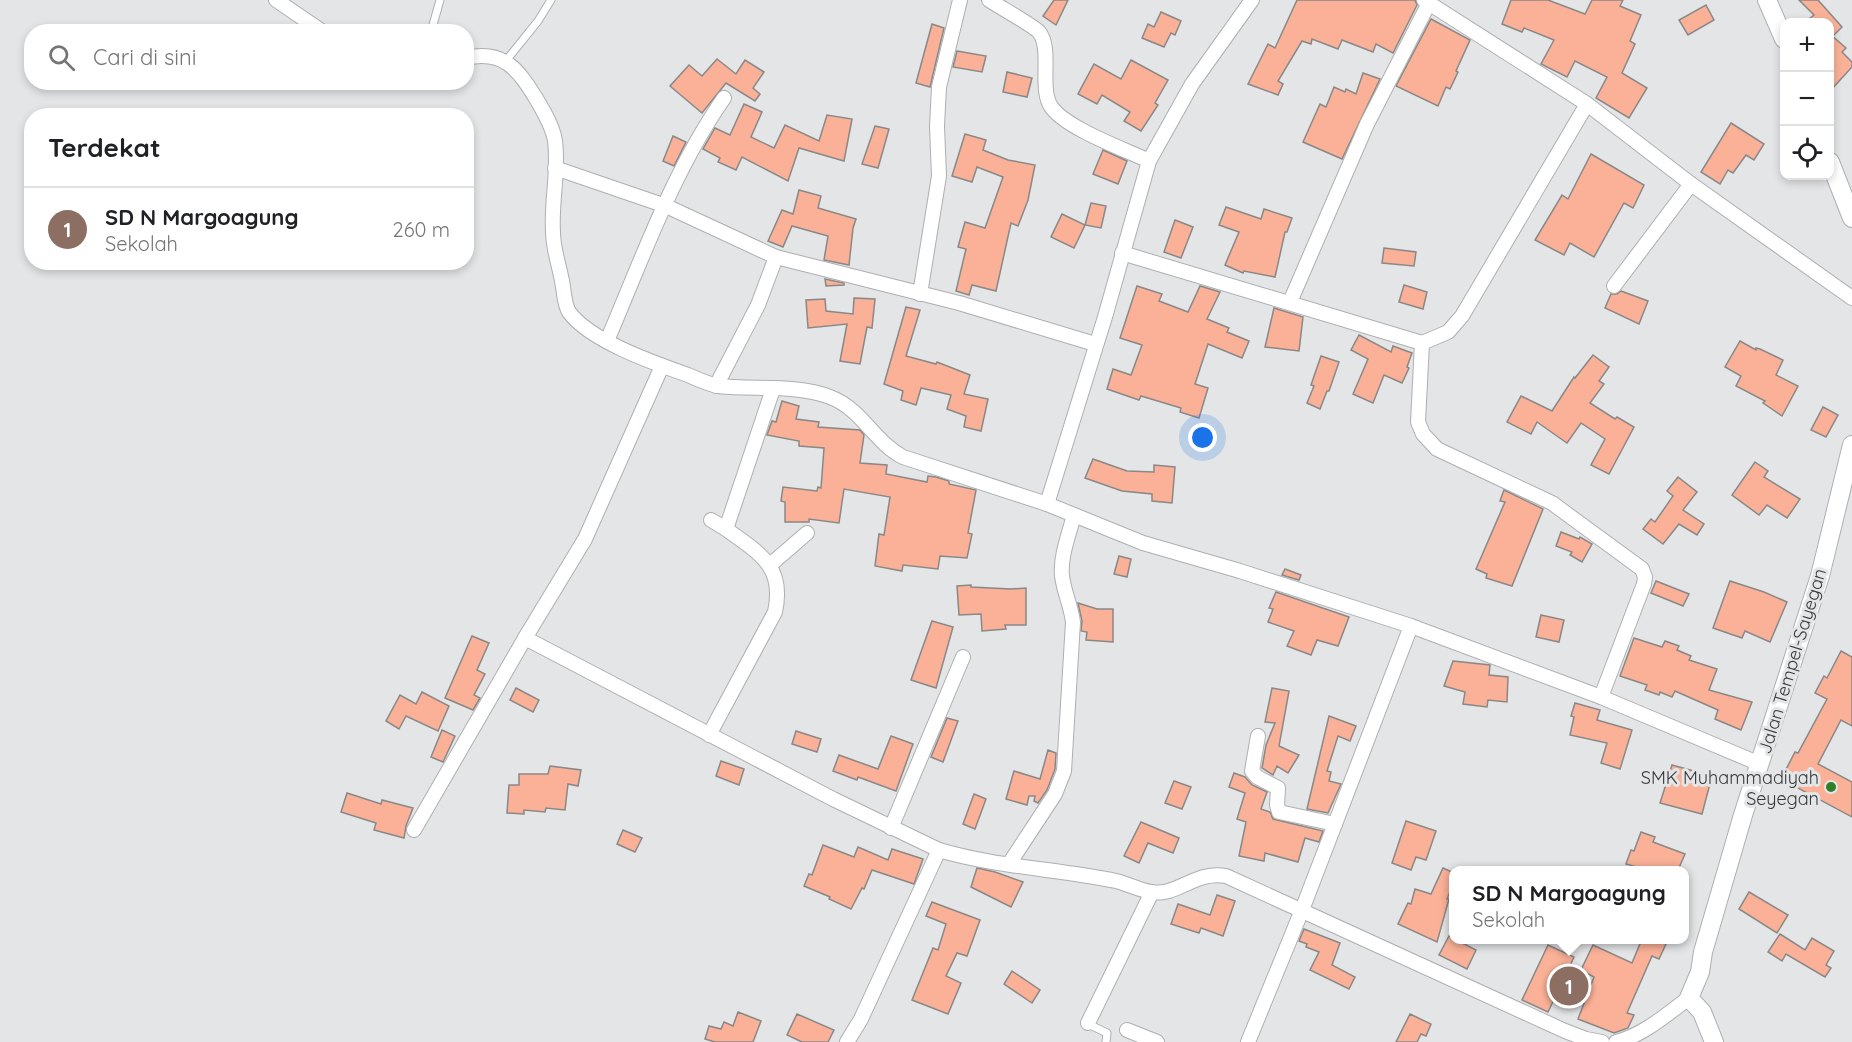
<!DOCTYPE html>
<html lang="id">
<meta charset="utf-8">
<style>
body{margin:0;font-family:Quicksand,sans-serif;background:#f2f2f2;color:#202124}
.controls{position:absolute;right:18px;top:18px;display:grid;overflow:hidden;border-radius:12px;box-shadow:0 3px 9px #0003}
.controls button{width:54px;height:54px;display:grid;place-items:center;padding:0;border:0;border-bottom:2px solid #e0e0e0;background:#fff;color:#202124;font:30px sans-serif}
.you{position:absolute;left:1203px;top:438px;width:21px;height:21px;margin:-15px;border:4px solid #fff;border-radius:50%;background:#1a73e8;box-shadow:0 0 0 9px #1a73e833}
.badge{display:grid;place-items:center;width:39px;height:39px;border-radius:50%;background:#d93025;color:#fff;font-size:20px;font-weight:700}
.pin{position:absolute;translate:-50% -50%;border:3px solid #fff;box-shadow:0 2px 6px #0006}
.popup{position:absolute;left:1449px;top:866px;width:240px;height:78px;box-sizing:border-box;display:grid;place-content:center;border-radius:12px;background:#fff;filter:drop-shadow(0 2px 4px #0005);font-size:20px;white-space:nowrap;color:#757577}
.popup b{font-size:22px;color:#202124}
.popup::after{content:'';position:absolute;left:50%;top:100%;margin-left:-12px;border:12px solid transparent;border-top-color:#fff}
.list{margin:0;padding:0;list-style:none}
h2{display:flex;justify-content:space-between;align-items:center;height:78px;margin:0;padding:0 24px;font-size:26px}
h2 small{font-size:20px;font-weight:400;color:#757577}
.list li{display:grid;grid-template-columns:39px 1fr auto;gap:18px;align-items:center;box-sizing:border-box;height:84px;padding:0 24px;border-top:2px solid #e0e0e0}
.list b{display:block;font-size:22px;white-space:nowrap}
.list p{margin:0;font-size:20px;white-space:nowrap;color:#757577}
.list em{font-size:20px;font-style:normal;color:#757577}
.icon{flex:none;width:33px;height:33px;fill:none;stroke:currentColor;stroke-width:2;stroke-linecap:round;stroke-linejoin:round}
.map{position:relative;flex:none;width:1852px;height:1042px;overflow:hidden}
.search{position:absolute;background:#fff;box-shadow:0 3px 9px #0003;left:24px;top:24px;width:450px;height:66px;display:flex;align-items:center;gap:15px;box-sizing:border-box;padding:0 21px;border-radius:24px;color:#757577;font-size:22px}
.panel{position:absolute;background:#fff;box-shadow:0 3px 9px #0003;left:24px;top:108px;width:450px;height:162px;border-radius:24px}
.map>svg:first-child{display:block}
.building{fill:#fab198;stroke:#8a8887;stroke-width:1.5}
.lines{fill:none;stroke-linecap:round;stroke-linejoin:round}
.service-casing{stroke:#adafb1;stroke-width:9}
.minor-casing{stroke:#adafb1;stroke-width:16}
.secondary-casing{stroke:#adafb1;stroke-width:20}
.service{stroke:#fff;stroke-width:7}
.minor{stroke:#fff;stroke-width:14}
.secondary{stroke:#fff;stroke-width:18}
.poi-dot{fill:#307e28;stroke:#e3e5e7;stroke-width:2}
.labels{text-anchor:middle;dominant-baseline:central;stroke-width:6;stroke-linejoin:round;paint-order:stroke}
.street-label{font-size:18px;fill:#373839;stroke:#e3e5e7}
.poi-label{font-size:18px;fill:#373839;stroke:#e3e5e7;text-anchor:end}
</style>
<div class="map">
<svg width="1852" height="1042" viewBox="0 0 1852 1042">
<rect width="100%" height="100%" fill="#e3e5e7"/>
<g class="building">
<path d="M1054,0H1068L1056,25L1043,16Z"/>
<path d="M1297,0H1415L1417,5L1393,53L1376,44L1373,52L1342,40L1338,49L1312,39L1311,44L1302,41L1278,81L1283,84L1278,95L1248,84L1268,44L1275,48Z"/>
<path d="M1511,0H1548L1585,14L1592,0H1623L1620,6L1641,15L1630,41L1635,44L1622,73L1647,88L1629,118L1596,98L1607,77L1575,61L1567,77L1541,64L1554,40L1524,28L1522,32L1502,24Z"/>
<path d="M1799,0H1818L1842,27L1834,35L1830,30V22H1805L1814,15Z"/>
<path d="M1706,5L1714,20L1688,35L1679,20Z"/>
<path d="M1161,12L1181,21L1175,35L1171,33L1164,47L1142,38L1148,24L1154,27Z"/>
<path d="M1431,19L1470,40L1456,71L1458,72L1450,89L1446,87L1438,106L1396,86Z"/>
<path d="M932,24L944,28L930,87L916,83Z"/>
<path d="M1830,34L1846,48L1842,52L1852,62V67L1830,91Z"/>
<path d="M957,51L986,56L982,72L953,67Z"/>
<path d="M717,59L736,74L745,60L764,72L753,88L760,94L755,101L726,83L702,113L670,86L689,65L702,76Z"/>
<path d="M1131,60L1168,80L1155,103L1158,105L1141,131L1124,121L1130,112L1102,95L1097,104L1078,94L1094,64L1121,79Z"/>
<path d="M1007,72L1032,78L1027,97L1003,92Z"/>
<path d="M1363,73L1380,79L1342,159L1303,142L1320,104L1326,107L1334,87L1345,92L1346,89L1356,94Z"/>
<path d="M744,104L762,112L751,137L774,148L785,125L819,141L827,115L852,119L844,161L799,148L788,181L742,157L736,170L718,162L720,158L703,149L715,128L730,135Z"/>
<path d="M1731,123L1764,144L1754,160L1746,155L1733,173L1728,170L1720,184L1701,172Z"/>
<path d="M875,126L889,129L878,168L862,164Z"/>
<path d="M965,134L986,140L983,150L1008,160L1035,165L1028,200L1018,226L1011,223L996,291L972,285L969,295L956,291L966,249L958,247L965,222L985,228L1003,177L977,167L972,182L952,176Z"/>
<path d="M673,136L686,142L674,166L663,161Z"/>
<path d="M1103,150L1127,161L1118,184L1093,174Z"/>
<path d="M1591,154L1644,185L1633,208L1624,203L1594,257L1570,243L1564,255L1535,240L1562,195L1568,199Z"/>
<path d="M799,190L821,196L818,208L856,219L853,228L849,265L824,260L828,236L792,226L783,247L768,241L782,210L793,214Z"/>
<path d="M1091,203L1106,206L1101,228L1085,225Z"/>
<path d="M1226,207L1261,219L1264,209L1292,218L1287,232H1285L1275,277L1244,271L1243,273L1225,265L1239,232L1219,225Z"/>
<path d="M1062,214L1085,225L1074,248L1051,237Z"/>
<path d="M1175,220L1193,227L1181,258L1164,252Z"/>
<path d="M1384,248L1416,252L1414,266L1382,263Z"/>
<path d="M825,279L844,283V285L826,286Z"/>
<path d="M1404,285L1427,292L1423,309L1399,302Z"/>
<path d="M1137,286L1162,294L1159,301L1188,312L1200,286L1220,292L1207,319L1229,328L1227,332L1249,341L1242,358L1208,344L1195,384L1208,388L1199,418L1180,412L1181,408L1141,396L1139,400L1107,389L1113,369L1131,375L1142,345L1120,338Z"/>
<path d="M1621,291L1648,301L1639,324L1605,308L1611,294H1617Z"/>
<path d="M854,298L875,299L872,328L867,327L860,364L840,361L847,324L808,328L806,300L825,299L826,311L853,314Z"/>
<path d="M906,307L920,310L906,356L936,364L937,362L970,375L964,394L988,399L981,431L964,427L966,416L947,409L951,395L921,388L916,405L901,400L903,391L884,384Z"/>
<path d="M1274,308L1303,317L1299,351L1265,347Z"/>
<path d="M1359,335L1391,352L1393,346L1412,353L1407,367L1409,368L1402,383L1384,375L1373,403L1353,394L1368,359L1351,350Z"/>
<path d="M1740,341L1756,350V348L1760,349L1783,360L1776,375L1798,386L1782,416L1763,403L1765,401L1736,386L1741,376L1725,367Z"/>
<path d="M1593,355L1609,367L1599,381L1604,384L1590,403L1615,419L1617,417L1634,427L1609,474L1591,465L1605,439L1581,423L1567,443L1537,422L1531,434L1507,422L1521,396L1552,411L1574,377L1575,378Z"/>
<path d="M1321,356L1339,362L1329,391H1327L1320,409L1307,403L1314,386L1311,385Z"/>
<path d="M782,401L799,406L796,419L819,422L818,427L860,430L864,435L860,463L887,465L886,474L927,482L928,476L936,477L949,481V484L976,490L968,533L972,534L967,558L940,556L938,569L903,565L902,571L875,566L879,534L884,535L890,497L844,489L839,523L809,519V522H785V502L781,501L783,487L817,491L818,487L821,488L824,448L799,446V441L767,435L772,421L776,422Z"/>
<path d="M1823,407L1838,415L1826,437L1811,430Z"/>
<path d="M1093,459L1127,471L1154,472V465L1175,467L1172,503L1152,501V494L1122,491L1085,478Z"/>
<path d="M1755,462L1768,471L1764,477L1800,499L1787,518L1767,505L1759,515L1732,495Z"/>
<path d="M1678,477L1697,492L1683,510L1704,524L1697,535L1679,524L1663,544L1643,529L1651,519L1655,522L1673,496L1667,491Z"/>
<path d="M1504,490L1543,509L1512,586L1486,578L1487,574L1476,569L1505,502L1500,501Z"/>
<path d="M1561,532L1579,539L1580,537L1592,544L1582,562L1570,555L1572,552L1556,546Z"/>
<path d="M1119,556L1131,559L1127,577L1114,574Z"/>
<path d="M1285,569L1301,575L1299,580L1282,575Z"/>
<path d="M1656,581L1689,594L1683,606L1651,593Z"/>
<path d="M1730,581L1764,592L1787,602L1770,642L1745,631L1742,638L1713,628Z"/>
<path d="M971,585V587L1011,589L1026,588V625H1005L1006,629L982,631L981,614L959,615L957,586Z"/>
<path d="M1276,592L1349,617L1338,646L1317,640L1311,655L1287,646L1294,631L1268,622L1273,609L1269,608Z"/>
<path d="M1078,603L1097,609H1113V642L1086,640L1087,632L1081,631L1082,621Z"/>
<path d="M1541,615L1564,620L1559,642L1536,637Z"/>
<path d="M932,621L953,627L936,688L911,680Z"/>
<path d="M472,636L489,643L477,670L485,674L474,695L480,698L473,710L445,698Z"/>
<path d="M1634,638L1662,647L1665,641L1679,646L1677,650L1691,656L1689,660L1717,669L1709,690L1752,702L1741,730L1715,719L1718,710L1675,691L1672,697L1660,692L1659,695L1645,690L1647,685L1620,676Z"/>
<path d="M1841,651L1852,657V726L1841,720L1818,764L1852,782V817L1781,779L1795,752L1798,753L1827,699L1815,693L1824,676L1827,678Z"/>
<path d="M1453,661L1490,665L1489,675L1508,677L1507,702L1488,700L1487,707L1463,704L1465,692L1444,686Z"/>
<path d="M516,688L539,700L533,712L510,700Z"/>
<path d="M1272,688L1289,691L1279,746L1299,755L1288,773L1277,766L1273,775L1262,768L1266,745L1275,723L1265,722Z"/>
<path d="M422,692L449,706L438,731L406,716L399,729L386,721L400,695L416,704Z"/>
<path d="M1575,703L1600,710L1597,720L1632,730L1620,769L1601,763L1607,743L1570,735L1574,717L1571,716Z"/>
<path d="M1329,716L1356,726L1350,741L1338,736L1327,771L1331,772L1329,781L1341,784L1328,813L1307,809Z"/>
<path d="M947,718L958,721L943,762L931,757Z"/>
<path d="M442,730L455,736L443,762L431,757Z"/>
<path d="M796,731L821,739L817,752L792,744Z"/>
<path d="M891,736L913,744L896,791L858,777L857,780L833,771L839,755L878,769Z"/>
<path d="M1048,750L1056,753L1055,769L1047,790L1038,803L1034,801L1035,796H1029L1027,805L1006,799L1014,771L1040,779Z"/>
<path d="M721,761L744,769L739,785L716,776Z"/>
<path d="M1672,765L1712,776L1702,814L1660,803Z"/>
<path d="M550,766L581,770L578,786L568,784L565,810L546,808L545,812L524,810V814L507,813L509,785H519V774H548Z"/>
<path d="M1234,773L1245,777L1252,785L1267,792L1261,809L1270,812L1273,819L1323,831L1319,842L1305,838L1298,862L1265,853L1264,861L1239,856L1246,822L1237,819L1245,793L1229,787Z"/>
<path d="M1174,781L1191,787L1182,809L1165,803Z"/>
<path d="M347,793L381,804L382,800L413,808L406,826L404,838L374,830L376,823L341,812Z"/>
<path d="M974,794L986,799L975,829L963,824Z"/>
<path d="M1406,821L1436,831L1426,860L1416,857L1411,870L1392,863Z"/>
<path d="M1141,822L1179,838L1173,853L1148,843L1139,863L1124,856Z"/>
<path d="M623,830L642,838L635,852L617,844Z"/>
<path d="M1641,832L1655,837L1653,842L1685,854L1678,870H1647L1626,864L1631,850L1634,851Z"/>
<path d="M823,845L854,857L858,847L888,860L892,849L923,859L914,884L872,870L864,889L862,888L851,909L829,899L830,897L804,886L809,874L812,875Z"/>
<path d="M977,868L995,872L1023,882L1011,907L971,887Z"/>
<path d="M1443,868L1454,873V883L1447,899H1449L1437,942L1398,924L1408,903L1411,904L1415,889L1431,894Z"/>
<path d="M1749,892L1788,915L1777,933L1739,909Z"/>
<path d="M1217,895L1235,901L1223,936L1201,928L1199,933L1171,924L1178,904L1210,915Z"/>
<path d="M932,902L980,920L967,956L957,953L946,976L961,983L948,1014L912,1000L933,948L938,950L946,924L926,916Z"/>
<path d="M1304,929L1340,943L1332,965L1355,977L1349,989L1310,970L1319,952L1306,947L1307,944L1299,941Z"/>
<path d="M1780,934L1805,950L1812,938L1834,951L1826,965L1831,968L1825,977L1786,954L1782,961L1768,952Z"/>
<path d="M1449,936L1476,950L1467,969L1439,955Z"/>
<path d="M1642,939H1656L1666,944L1659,959L1652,956L1627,1013L1634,1015L1628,1028L1614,1033L1578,1019L1594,977L1581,970L1593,945L1632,963Z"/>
<path d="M1548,945L1574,957L1548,1012L1522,1000Z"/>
<path d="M1012,971L1040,990L1032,1003L1004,984Z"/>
<path d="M738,1012L761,1021L753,1042H715L705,1039L709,1026L721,1029L724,1022L733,1026Z"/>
<path d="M797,1014L834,1030L828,1042H802L787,1035Z"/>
<path d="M1410,1014L1431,1024L1426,1036L1421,1034L1417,1042H1396Z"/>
</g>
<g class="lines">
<defs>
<g id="service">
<path d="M431,32L440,0"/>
<path d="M505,62L538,21L551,0"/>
<path d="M1086,1023L1107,1033L1106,1042"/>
</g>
<g id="minor">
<path d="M276,0L323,32"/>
<path d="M989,0C998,6 1034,26 1039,32C1053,49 1038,90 1052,108C1068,129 1124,149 1149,161"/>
<path d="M1424,0L1587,104L1691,184L1852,298"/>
<path d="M466,58C505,49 519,71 537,100C544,112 553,127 555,141C559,171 551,202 553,232C553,248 559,265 562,281C564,290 564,304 569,312C590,341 654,363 688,375C697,379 708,384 718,386C755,390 795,384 830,397C862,409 874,442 903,457L1047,504L1143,543L1240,571L1411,626L1601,697L1760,764"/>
<path d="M555,168L666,206L776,257L959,303L1095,344"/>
<path d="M1122,253L1422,343L1448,332L1462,316L1587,104"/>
<path d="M1614,286L1691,184"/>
<path d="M920,294L939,176L937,126L939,87L960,0"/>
<path d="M1290,302L1367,124L1429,3"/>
<path d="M607,341C642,259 673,171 724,98"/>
<path d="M1422,343L1418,422L1423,434L1437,449L1552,503L1642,569L1645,577L1644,584L1601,697"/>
<path d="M662,366L585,539L525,638L833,799L939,850L861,1019L847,1042"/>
<path d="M716,386L758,305L776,257"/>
<path d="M1047,504L1105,317L1149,161L1192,84L1252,0"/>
<path d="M711,520L726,529"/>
<path d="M770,565L807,533"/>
<path d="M709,735L775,612C785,566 759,553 726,529L773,389"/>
<path d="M1258,736L1252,771L1257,777L1278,788L1277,805L1279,812L1335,824"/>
<path d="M891,828L963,657"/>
<path d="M414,830L525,638"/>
<path d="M939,850C996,867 1058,869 1116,881C1128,884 1139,890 1151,892C1177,897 1195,870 1226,876L1565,1031L1586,1039L1602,1042"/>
<path d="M1009,864L1055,794L1064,771L1073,622C1071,606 1064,592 1062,576C1060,557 1069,534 1074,515"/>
<path d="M1088,1023L1152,892"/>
<path d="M1127,1030L1157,1042"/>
<path d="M1248,1042L1302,910L1411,626"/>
<path d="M1616,1042C1644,1035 1667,1014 1689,998"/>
</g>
<g id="secondary">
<path d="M1767,0L1784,39"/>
<path d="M1830,162L1852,218"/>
<path d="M1714,1042L1702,1012L1689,998L1700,972L1703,952L1743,815L1820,576L1852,445"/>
</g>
</defs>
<use href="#service" class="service-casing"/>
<use href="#minor" class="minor-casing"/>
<use href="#secondary" class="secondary-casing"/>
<use href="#service" class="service"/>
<use href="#minor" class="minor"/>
<use href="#secondary" class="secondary"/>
</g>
<circle class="poi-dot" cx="1831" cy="787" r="6"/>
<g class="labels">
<g class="street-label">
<text transform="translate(1792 661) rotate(-73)">Jalan Tempel-Sayegan</text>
</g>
<g class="poi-label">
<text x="1819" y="777">SMK Muhammadiyah<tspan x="1819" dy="21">Seyegan</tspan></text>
</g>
</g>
</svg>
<div class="controls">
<button>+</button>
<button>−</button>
<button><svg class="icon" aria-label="locate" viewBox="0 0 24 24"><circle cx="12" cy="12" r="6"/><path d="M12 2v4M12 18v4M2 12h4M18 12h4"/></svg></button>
</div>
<div class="you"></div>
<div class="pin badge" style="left:1569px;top:986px;background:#8d6e63">1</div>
<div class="popup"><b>SD N Margoagung</b>Sekolah</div>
<div class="search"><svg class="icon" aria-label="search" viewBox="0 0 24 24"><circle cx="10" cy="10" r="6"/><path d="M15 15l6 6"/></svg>Cari di sini</div>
<section class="panel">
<h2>Terdekat<small></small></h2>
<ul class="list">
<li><span class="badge" style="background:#8d6e63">1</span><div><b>SD N Margoagung</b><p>Sekolah</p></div><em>260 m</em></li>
</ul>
</section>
</div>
